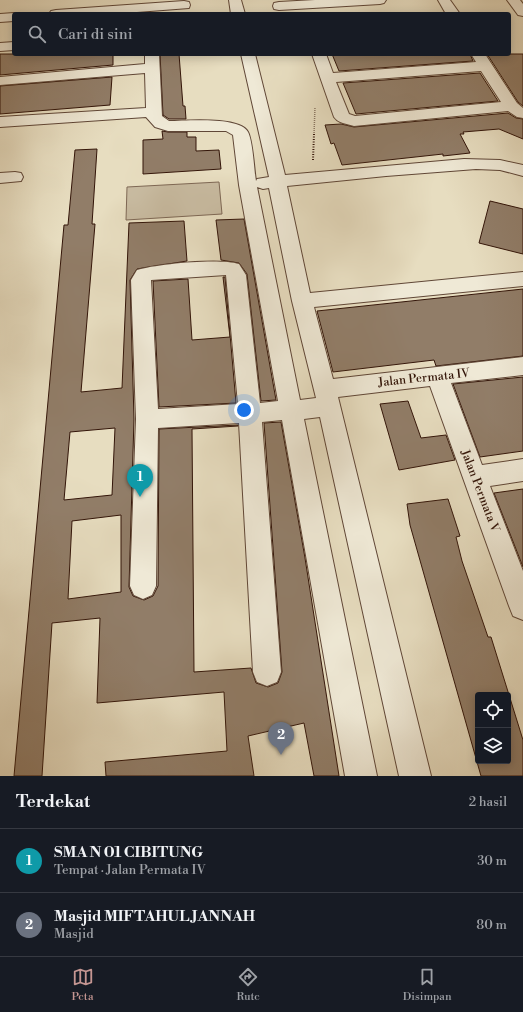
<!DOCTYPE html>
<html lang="id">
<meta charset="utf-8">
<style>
body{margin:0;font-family:"Libre Bodoni",serif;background:#20242c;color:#f1f3f6}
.controls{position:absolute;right:12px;bottom:12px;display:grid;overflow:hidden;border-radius:4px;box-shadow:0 2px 10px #0003}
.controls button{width:36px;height:36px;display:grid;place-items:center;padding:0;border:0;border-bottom:1px solid #363941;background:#171b24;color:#f1f3f6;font:20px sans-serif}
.you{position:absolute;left:244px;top:410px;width:14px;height:14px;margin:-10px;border:3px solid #fff;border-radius:50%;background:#1a73e8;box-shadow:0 0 0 6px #1a73e833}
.badge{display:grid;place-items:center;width:26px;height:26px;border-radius:50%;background:#c59692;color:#fff;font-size:13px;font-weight:700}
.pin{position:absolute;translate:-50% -33px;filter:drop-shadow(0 1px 2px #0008)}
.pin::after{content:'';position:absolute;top:21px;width:14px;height:12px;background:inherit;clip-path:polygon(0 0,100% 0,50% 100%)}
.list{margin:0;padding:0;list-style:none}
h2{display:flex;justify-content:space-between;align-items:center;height:52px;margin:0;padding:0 16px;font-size:17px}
h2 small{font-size:13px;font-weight:400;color:#9ea1a6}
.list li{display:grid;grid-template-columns:26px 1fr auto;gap:12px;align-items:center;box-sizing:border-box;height:64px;padding:0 16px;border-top:1px solid #363941}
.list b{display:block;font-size:15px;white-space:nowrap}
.list p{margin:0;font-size:13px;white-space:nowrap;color:#9ea1a6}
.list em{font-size:13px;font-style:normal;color:#9ea1a6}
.icon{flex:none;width:22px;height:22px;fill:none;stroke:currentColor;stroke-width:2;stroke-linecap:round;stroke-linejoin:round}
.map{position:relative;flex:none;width:523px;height:776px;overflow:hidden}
.search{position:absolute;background:#171b24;box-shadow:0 2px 10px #0003;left:12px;right:12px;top:12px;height:44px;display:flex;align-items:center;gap:10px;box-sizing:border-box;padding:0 14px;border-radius:4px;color:#9ea1a6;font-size:15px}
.sheet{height:180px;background:#171b24}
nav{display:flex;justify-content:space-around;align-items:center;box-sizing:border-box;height:56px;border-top:1px solid #363941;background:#171b24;font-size:11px;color:#9ea1a6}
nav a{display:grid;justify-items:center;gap:2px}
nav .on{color:#c59692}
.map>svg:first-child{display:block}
.green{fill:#c8bba1;stroke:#7e6855}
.building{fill:#917d68;stroke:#331509;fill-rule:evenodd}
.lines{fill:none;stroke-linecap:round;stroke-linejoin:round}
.minor-casing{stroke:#604737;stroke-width:2}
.path-far1{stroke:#331509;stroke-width:1.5;stroke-dasharray:0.5 1.5;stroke-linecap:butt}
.path{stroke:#331509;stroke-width:2;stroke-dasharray:1 1.5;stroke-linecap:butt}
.minor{fill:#efe9d6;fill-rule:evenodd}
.labels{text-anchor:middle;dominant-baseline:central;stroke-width:3;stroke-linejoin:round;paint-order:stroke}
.street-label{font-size:12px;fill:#331509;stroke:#efe9d6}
</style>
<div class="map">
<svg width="523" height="776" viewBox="0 0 523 776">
<rect width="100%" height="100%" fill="#e7ddc0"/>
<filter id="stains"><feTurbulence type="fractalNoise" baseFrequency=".005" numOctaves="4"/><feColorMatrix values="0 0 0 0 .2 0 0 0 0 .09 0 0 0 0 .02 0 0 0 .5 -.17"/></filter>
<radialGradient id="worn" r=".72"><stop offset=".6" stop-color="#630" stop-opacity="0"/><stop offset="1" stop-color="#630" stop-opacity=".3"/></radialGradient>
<path class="green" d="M219,182L222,214L126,220L127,187Z"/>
<g class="building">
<path d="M0,54H113V65L0,75Z"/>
<path d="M160,54H179L183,106H185L186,119H169L163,115Z"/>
<path d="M332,54H470L473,61L339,71Z"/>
<path d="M487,54H523V106L518,102Z"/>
<path d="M480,73L498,101L356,114L343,83Z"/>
<path d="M112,77L110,105L0,114V86Z"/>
<path d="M508,113L516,118L523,119V139L499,129L463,132L464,134H460L470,153L443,156V154L342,165L334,143L331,144L325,125L341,124L354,127Z"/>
<path d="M162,131L168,132H187V137H196V151L219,150L221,169L143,174V140L163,139Z"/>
<path d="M97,149L92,224H95L81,392L122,388L129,223L184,221L187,261L137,269L130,280L134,419L129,587L133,596L144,600L153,596L158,586L159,429L238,425V426L192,429L194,672L251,668L256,683L268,687L278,683L282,672L264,423L281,422L305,558L339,776H314L304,723L248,736L254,776H106L105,762L227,751L224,692L97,703L100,618L52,623L42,776H14L64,225H68L75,150ZM115,428L112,495L64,500L70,432ZM121,515V592L68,599L72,521Z"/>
<path d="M490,201L523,209V254L479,243Z"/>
<path d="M244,219L276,400L261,401L247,274L239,263L221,260L216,220Z"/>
<path d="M223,277H225L236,403L159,407L153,281L188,279L192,340L230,337Z"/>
<path d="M523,289V356L436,366L434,360L333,372L317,311Z"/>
<path d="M523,377V451L480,457L453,384Z"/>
<path d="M408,401L421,438L446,435L455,460L399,470L380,404Z"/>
<path d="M523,489V567L494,493Z"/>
<path d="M448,499L460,536L456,537L462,561L488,637H491L523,740V776H481L410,525L407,504ZM478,695H508V761H478Z"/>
</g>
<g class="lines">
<defs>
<g id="minor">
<path d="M229,0H241L245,14H231Z"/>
<path d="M315,0H386L384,3L380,4L279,10L274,9L273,6L274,3L279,2Z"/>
<path d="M438,0H450L460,14H446Z"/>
<path d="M507,0H520L523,4V16L518,15Z"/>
<path d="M184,1L189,2L190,5L189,8L111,14H49L51,11L56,10Z"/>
<path d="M14,13L18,14H14V21L0,22V14Z"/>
<path d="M14,42V50L0,51V43Z"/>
<path d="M145,54H159L162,116L169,121C185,121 240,116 248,132C253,142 254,169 256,181L257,179L269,177L241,54H255L285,175L464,159L500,160L523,165V176L500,170L476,169L386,176L287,186L310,293L523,272V286L314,307L333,379L523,357V375L451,383L482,465L523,459V481L490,486L523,571V620L513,616L509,606L430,386L338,397L431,776H399L320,417L304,419L377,776H345L282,420L262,422L281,672L277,682L267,686L257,682L253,672L239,423L158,428L156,586L152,595L143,599L134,595L130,586L136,419L131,280L137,270C157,264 219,258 239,264L246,275L260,403L278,401L239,185L233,135L226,131H168L155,127L146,117L0,127V117L146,108L145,73L0,85V77L145,64ZM257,187L263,189L269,188L292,301L316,398L300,400ZM226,275L238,404L158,409L151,280Z"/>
<path d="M312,54H326L333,73L476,62L471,54H485L517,103L523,108V118L517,117L508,111L354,126C347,124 338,123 334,117ZM481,71L501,102L355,116L349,114L336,82Z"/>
<path d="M15,172L21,173L23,177L21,181L0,183V173Z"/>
</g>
</defs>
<use href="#minor" class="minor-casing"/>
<path class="path-far1" d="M314,135L315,107"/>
<path class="path" d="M313,160L314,134"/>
<use href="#minor" class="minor"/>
</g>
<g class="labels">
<g class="street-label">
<text transform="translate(424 378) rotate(-6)">Jalan Permata IV</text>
<text transform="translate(480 491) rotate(69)">Jalan Permata V</text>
</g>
</g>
<rect width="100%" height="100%" filter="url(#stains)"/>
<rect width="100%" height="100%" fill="url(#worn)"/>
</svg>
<div class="controls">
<button><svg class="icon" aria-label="locate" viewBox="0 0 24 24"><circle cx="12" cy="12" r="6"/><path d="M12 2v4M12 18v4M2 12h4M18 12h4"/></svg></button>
<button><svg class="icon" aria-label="layers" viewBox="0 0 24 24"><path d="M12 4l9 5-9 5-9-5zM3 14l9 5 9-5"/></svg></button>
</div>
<div class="you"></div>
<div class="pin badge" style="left:140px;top:497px;background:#0f9aa8">1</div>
<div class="pin badge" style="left:281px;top:755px;background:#6b7280">2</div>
<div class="search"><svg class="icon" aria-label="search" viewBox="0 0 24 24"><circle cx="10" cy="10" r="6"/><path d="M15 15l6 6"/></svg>Cari di sini</div>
</div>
<section class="sheet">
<h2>Terdekat<small>2 hasil</small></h2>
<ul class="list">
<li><span class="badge" style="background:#0f9aa8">1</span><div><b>SMA N 01 CIBITUNG</b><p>Tempat · Jalan Permata IV</p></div><em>30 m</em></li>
<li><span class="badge" style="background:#6b7280">2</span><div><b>Masjid MIFTAHUL JANNAH</b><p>Masjid</p></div><em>80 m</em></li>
</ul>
</section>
<nav>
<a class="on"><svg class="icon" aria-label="map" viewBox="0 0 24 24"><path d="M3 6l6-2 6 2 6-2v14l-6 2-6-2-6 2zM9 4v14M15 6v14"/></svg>Peta</a>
<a><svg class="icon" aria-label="directions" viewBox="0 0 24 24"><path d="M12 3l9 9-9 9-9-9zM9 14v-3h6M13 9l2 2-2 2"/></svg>Rute</a>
<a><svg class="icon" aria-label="saved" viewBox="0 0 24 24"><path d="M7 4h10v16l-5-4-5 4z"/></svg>Disimpan</a>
</nav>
